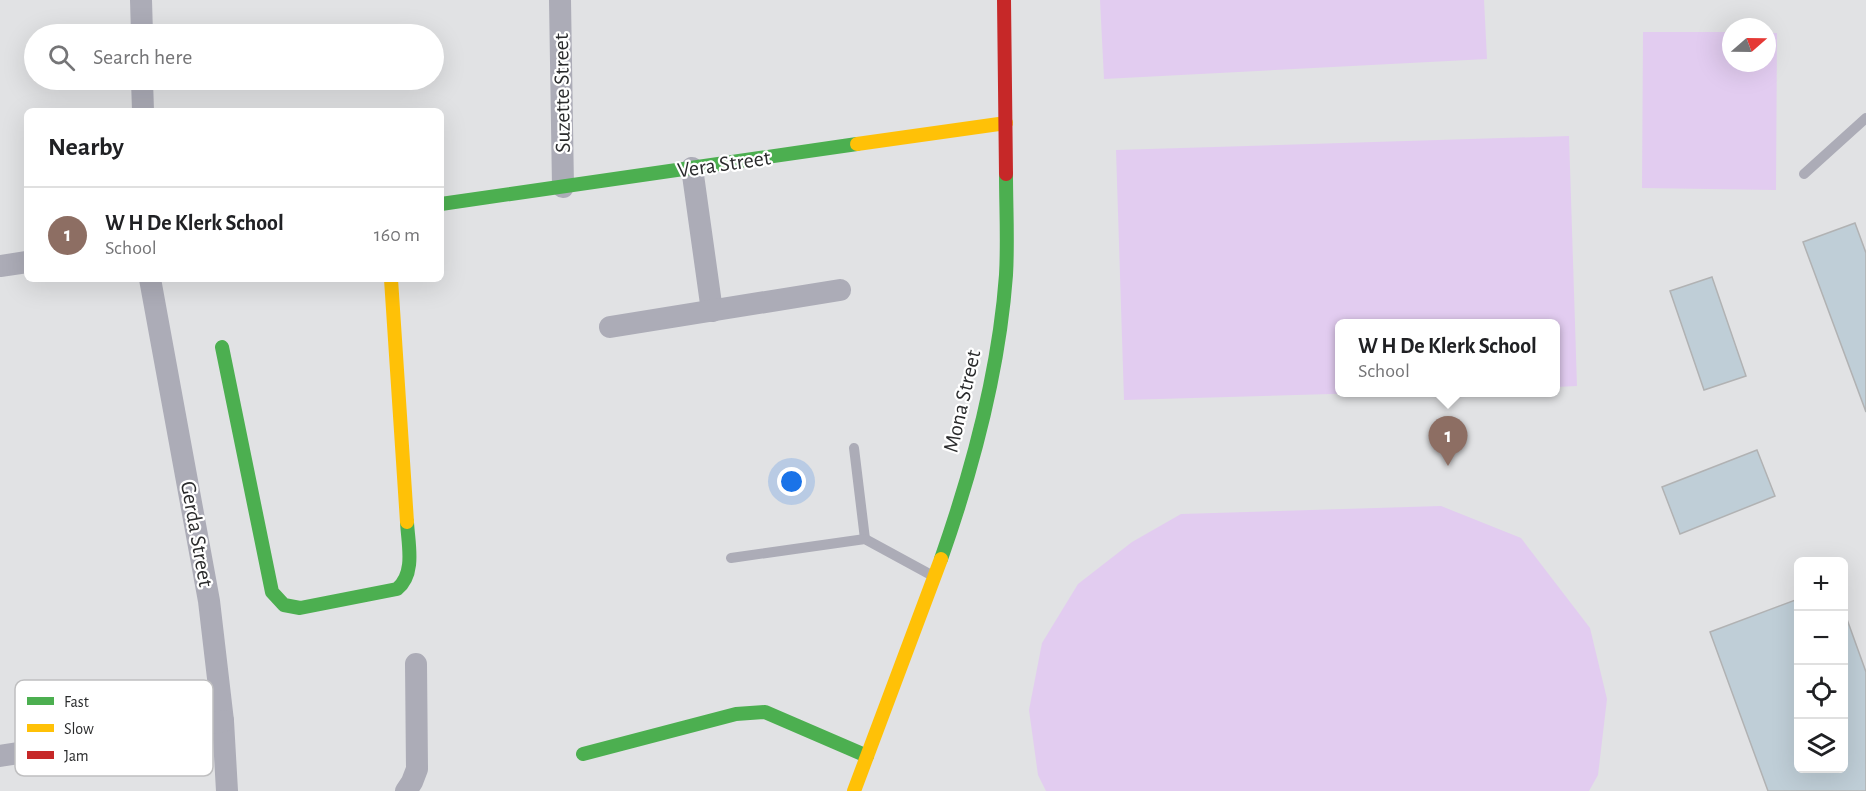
<!DOCTYPE html>
<meta charset="utf-8">
<style>
body{margin:0;font-family:"Alegreya Sans",sans-serif;background:#f2f2f2;color:#202124}
.controls{position:absolute;right:18px;bottom:18px;display:grid;overflow:hidden;border-radius:9px;box-shadow:0 6px 24px #0002}
.controls button{width:54px;height:54px;display:grid;place-items:center;padding:0;border:0;border-bottom:2px solid #e0e0e0;background:#fff;color:#202124;font:30px sans-serif}
.compass{position:absolute;left:1722px;top:18px;width:54px;height:54px;border-radius:50%;background:#fff;box-shadow:0 6px 24px #0002;rotate:70deg}
.you{position:absolute;left:792px;top:482px;width:21px;height:21px;margin:-15px;border:4px solid #fff;border-radius:50%;background:#1a73e8;box-shadow:0 0 0 9px #1a73e833}
.badge{display:grid;place-items:center;width:39px;height:39px;border-radius:50%;background:#6a6b6c;color:#fff;font-size:20px;font-weight:700}
.pin{position:absolute;translate:-50% -50px;filter:drop-shadow(0 2px 3px #0008)}
.pin::after{content:'';position:absolute;top:32px;width:21px;height:18px;background:inherit;clip-path:polygon(0 0,100% 0,50% 100%)}
.popup{position:absolute;left:1335px;top:319px;width:225px;height:78px;box-sizing:border-box;display:grid;place-content:center;border-radius:9px;background:#fff;filter:drop-shadow(0 2px 4px #0005);font-size:20px;white-space:nowrap;color:#757577}
.popup b{font-size:22px;color:#202124}
.popup::after{content:'';position:absolute;left:50%;top:100%;margin-left:-12px;border:12px solid transparent;border-top-color:#fff}
.list{margin:0;padding:0;list-style:none}
h2{display:flex;justify-content:space-between;align-items:center;height:78px;margin:0;padding:0 24px;font-size:26px}
h2 small{font-size:20px;font-weight:400;color:#757577}
.list li{display:grid;grid-template-columns:39px 1fr auto;gap:18px;align-items:center;box-sizing:border-box;height:96px;padding:0 24px;border-top:2px solid #e0e0e0}
.list b{display:block;font-size:22px;white-space:nowrap}
.list p{margin:0;font-size:20px;white-space:nowrap;color:#757577}
.list em{font-size:20px;font-style:normal;color:#757577}
.icon{flex:none;width:33px;height:33px;fill:none;stroke:currentColor;stroke-width:2;stroke-linecap:round;stroke-linejoin:round}
.map{position:relative;flex:none;width:1866px;height:791px;overflow:hidden}
.search{position:absolute;background:#fff;box-shadow:0 6px 24px #0002;left:24px;top:24px;width:420px;height:66px;display:flex;align-items:center;gap:15px;box-sizing:border-box;padding:0 21px;border-radius:33px;color:#757577;font-size:22px}
.panel{position:absolute;background:#fff;box-shadow:0 6px 24px #0002;left:24px;top:108px;width:420px;height:174px;border-radius:9px}
.map>svg:first-child{display:block}
.green{fill:#e2ccf0}
.building{fill:#bfced7;stroke:#b1b2b3;stroke-width:1.5}
.lines{fill:none;stroke-linecap:round;stroke-linejoin:round}
.lane{stroke:#acacb7;stroke-width:10}
.street{stroke:#acacb7;stroke-width:22}
.fast{stroke:#4caf50;stroke-width:14}
.slow{stroke:#ffc107;stroke-width:14}
.jam{stroke:#c62828;stroke-width:14}
.labels{text-anchor:middle;dominant-baseline:central;stroke-width:4.5;stroke-linejoin:round;paint-order:stroke}
.street-label{font-size:22px;fill:#2a2b2c;stroke:#fff}
.key{fill:#fff;stroke:#bfbfc0;stroke-width:1.5}
.key-label{font-size:16px;fill:#2a2b2c}
</style>
<div class="map">
<svg width="1866" height="791" viewBox="0 0 1866 791">
<rect width="100%" height="100%" fill="#e1e2e4"/>
<g class="green">
<path d="M1100,0H1484L1487,59L1104,79Z"/>
<path d="M1643,32H1731V63H1767V33H1777L1776,190L1642,188Z"/>
<path d="M1569,136L1577,386L1556,387V324H1340V392L1366,393L1124,400L1116,150Z"/>
<path d="M1441,506L1521,538L1590,628L1607,699L1598,775L1589,791H1046L1038,775L1029,710L1042,643L1078,584L1132,542L1181,514Z"/>
</g>
<g class="building">
<path d="M1855,223L1866,253V412L1803,242Z"/>
<path d="M1712,277L1746,376L1704,390L1670,291Z"/>
<path d="M1757,450L1775,496L1680,534L1662,487Z"/>
<path d="M1798,599V768H1844V611L1866,672V791H1768L1710,632Z"/>
</g>
<g class="lines">
<g class="lane">
<path d="M1804,174L1866,118"/>
<path d="M854,448L865,539"/>
<path d="M731,558L865,539L933,576"/>
</g>
<g class="street">
<path d="M141,0L142,34"/>
<path d="M560,0L563,187"/>
<path d="M142,80L143,111"/>
<path d="M692,168L712,311"/>
<path d="M0,266L27,262"/>
<path d="M150,279L209,601L223,721L227,791"/>
<path d="M610,327L840,290"/>
<path d="M0,756L223,721"/>
<path d="M406,791L412,782L417,769L416,664"/>
</g>
<g class="fast">
<path d="M441,204L857,144"/>
<path d="M222,347L272,592L284,605L300,608L397,589C416,574 408,543 407,522"/>
<path d="M941,559C973,468 999,371 1006,275C1008,241 1006,208 1006,174"/>
<path d="M583,754L736,714L765,712L867,756"/>
</g>
<g class="slow">
<path d="M857,144L1006,123"/>
<path d="M391,279L407,522"/>
<path d="M854,791L941,559"/>
</g>
<path class="jam" d="M1004,0L1006,174"/>
</g>
<g class="labels">
<g class="street-label">
<text transform="translate(562 93) rotate(-91)">Suzette Street</text>
<text transform="translate(724 164) rotate(-8)">Vera Street</text>
<text transform="translate(962 401) rotate(-77)">Mona Street</text>
<text transform="translate(197 534) rotate(80)">Gerda Street</text>
</g>
</g>
<rect x="15" y="680" width="198" height="96" rx="9" class="key"/>
<rect x="27" y="697" width="27" height="8" fill="#4caf50"/>
<rect x="27" y="724" width="27" height="8" fill="#ffc107"/>
<rect x="27" y="751" width="27" height="8" fill="#c62828"/>
<g class="key-label">
<text x="64" y="707">Fast</text>
<text x="64" y="734">Slow</text>
<text x="64" y="761">Jam</text>
</g>
</svg>
<div class="controls">
<button>+</button>
<button>−</button>
<button><svg class="icon" aria-label="locate" viewBox="0 0 24 24"><circle cx="12" cy="12" r="6"/><path d="M12 2v4M12 18v4M2 12h4M18 12h4"/></svg></button>
<button><svg class="icon" aria-label="layers" viewBox="0 0 24 24"><path d="M12 4l9 5-9 5-9-5zM3 14l9 5 9-5"/></svg></button>
</div>
<svg class="compass" viewBox="-18 -18 36 36"><path d="M0-13l5 13h-10z" fill="#e53935"/><path d="M0 13l5-13h-10z" fill="#757577"/></svg>
<div class="you"></div>
<div class="pin badge" style="left:1448px;top:466px;background:#8d6e63">1</div>
<div class="popup"><b>W H De Klerk School</b>School</div>
<div class="search"><svg class="icon" aria-label="search" viewBox="0 0 24 24"><circle cx="10" cy="10" r="6"/><path d="M15 15l6 6"/></svg>Search here</div>
<section class="panel">
<h2>Nearby<small></small></h2>
<ul class="list">
<li><span class="badge" style="background:#8d6e63">1</span><div><b>W H De Klerk School</b><p>School</p></div><em>160 m</em></li>
</ul>
</section>
</div>
